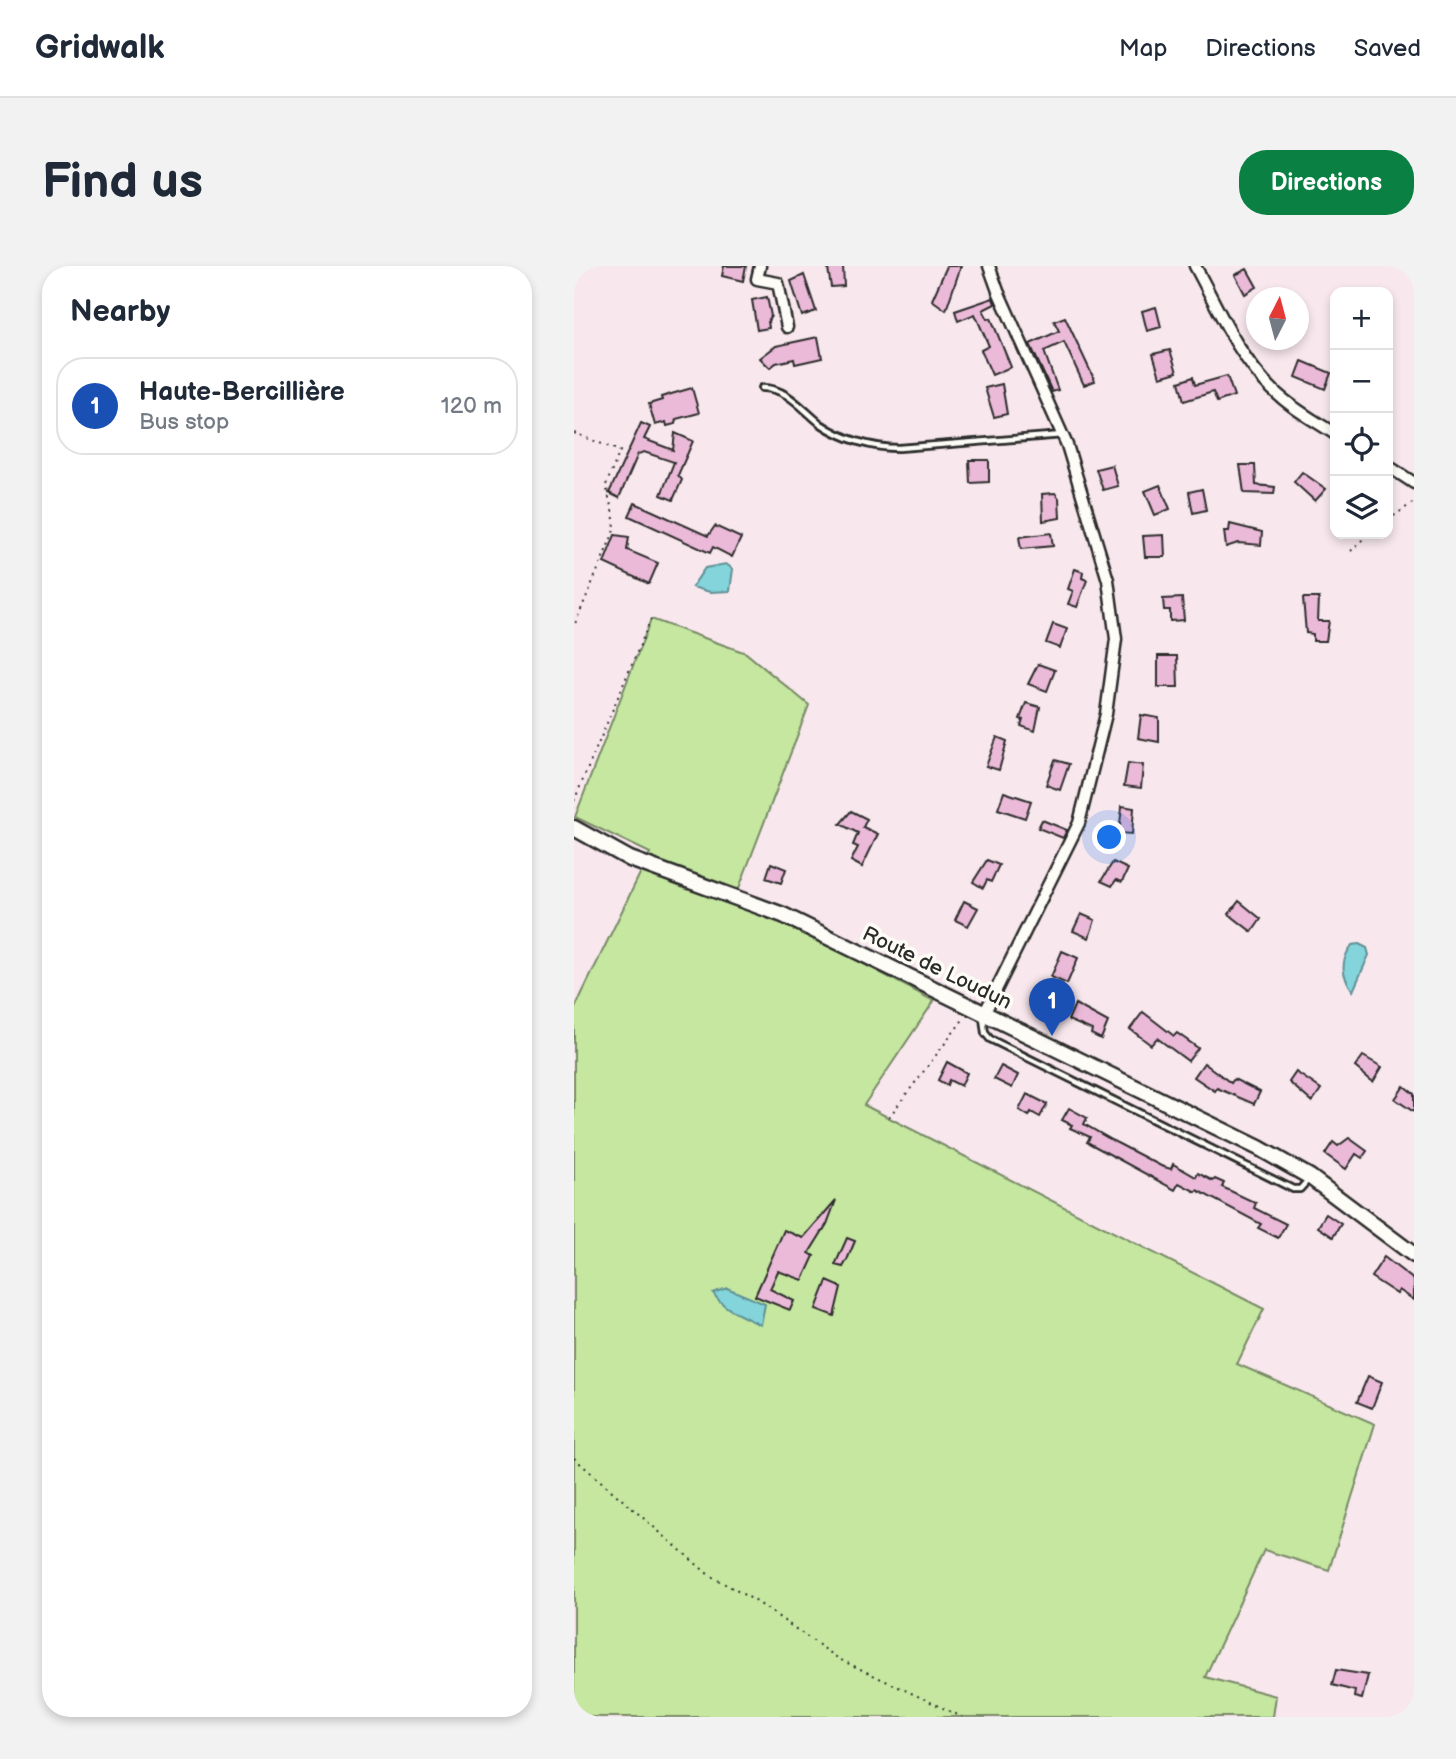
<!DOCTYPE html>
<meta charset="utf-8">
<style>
body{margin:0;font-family:"Balsamiq Sans",sans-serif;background:#f2f2f3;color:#1f2937}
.controls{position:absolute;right:21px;top:21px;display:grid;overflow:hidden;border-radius:14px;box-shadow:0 4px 10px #0003}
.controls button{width:63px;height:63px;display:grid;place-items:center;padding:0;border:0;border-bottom:2px solid #e0e1e3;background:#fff;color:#1f2937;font:35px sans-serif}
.compass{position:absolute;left:672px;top:21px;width:63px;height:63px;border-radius:50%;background:#fff;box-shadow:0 4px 10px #0003;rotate:6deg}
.you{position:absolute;left:536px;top:572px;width:24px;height:24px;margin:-18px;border:5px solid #fff;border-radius:50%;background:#1a73e8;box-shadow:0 0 0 10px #1a73e833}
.badge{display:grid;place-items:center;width:46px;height:46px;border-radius:50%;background:#0b8043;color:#fff;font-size:23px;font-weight:700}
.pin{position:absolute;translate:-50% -58px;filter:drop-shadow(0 2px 4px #0008)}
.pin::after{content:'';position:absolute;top:37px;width:24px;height:21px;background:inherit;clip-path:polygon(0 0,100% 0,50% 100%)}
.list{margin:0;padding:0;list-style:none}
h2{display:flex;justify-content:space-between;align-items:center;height:91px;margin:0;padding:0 28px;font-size:30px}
h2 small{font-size:23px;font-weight:400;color:#747a83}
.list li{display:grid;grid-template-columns:46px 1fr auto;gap:21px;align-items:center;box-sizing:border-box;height:98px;margin:0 14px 14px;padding:0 14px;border:2px solid #e0e1e3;border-radius:28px}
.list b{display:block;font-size:26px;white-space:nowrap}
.list p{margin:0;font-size:23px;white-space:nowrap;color:#747a83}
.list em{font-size:23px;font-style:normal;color:#747a83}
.icon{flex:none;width:38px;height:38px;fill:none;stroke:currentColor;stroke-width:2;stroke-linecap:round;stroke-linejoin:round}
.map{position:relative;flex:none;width:840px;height:1451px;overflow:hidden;border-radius:28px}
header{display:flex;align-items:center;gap:42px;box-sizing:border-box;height:98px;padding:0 35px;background:#fff;border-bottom:2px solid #e0e1e3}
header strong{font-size:33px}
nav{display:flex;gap:38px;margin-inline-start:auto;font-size:24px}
.intro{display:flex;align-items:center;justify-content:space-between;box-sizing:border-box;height:168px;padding:0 42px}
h1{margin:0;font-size:49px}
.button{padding:18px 32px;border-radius:28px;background:#0b8043;color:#fff;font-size:24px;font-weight:700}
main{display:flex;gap:42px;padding:0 42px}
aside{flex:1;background:#fff;border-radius:28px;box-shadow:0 4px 10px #0003}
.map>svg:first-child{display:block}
.green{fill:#c5e7a0;stroke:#788966;stroke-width:2}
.water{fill:#83d4db;stroke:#609095;stroke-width:2}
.building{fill:#ecbad9;stroke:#2b2b2b;stroke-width:2}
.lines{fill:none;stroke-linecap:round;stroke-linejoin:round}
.service-casing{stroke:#2b2b2b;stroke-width:10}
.minor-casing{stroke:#2b2b2b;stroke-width:15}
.secondary-casing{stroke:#2b2b2b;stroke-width:19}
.path{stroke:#2b2b2b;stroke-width:2;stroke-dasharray:2 5;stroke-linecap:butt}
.service{stroke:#fdfcf7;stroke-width:4.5}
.minor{stroke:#fdfcf7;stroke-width:10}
.secondary{stroke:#fdfcf7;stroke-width:14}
.labels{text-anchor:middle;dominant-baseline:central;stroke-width:7;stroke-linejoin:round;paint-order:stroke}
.street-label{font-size:21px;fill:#2b2b2b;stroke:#fdfcf7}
</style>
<header>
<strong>Gridwalk</strong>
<nav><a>Map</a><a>Directions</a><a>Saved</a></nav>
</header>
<div class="intro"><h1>Find us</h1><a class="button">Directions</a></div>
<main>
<aside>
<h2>Nearby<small></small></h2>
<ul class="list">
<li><span class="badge" style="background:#1a4fb4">1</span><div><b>Haute-Bercillière</b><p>Bus stop</p></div><em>120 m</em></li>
</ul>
</aside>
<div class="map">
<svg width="840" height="1451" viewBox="0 0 840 1451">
<rect width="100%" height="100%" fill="#f8e8ee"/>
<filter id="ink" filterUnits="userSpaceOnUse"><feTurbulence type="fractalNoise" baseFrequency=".0143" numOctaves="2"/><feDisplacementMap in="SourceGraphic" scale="14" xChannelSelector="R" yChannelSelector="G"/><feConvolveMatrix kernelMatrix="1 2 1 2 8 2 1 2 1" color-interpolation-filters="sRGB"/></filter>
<g filter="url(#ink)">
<path class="green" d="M77,353L172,387L235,439L162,630L360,735L290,839L690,1043L663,1098L801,1158L755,1304L690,1284L631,1411L702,1430L699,1451H0V744L76,587L1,551Z"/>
<g class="water">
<path d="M152,298L159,303L156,325L136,326L118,321L131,302Z"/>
<path d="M785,678L793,682L795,689L779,725C767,709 766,695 778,679Z"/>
<path d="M153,1022L191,1038L187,1059C170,1051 150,1044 139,1027Z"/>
</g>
<g class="building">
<path d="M150,0H172L169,15L148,10Z"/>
<path d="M256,0H269L270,20L257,21L254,3Z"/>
<path d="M373,0H387L372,44L358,34Z"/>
<path d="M673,3L683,21L671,28L661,9Z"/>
<path d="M230,9L242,45L228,50L217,15Z"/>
<path d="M193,31L197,50L194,55L195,62L183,64L178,34Z"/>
<path d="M419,32L421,38L409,44L414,53L417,52L437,101L418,109L407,84L415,80L401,48L384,55L381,45Z"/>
<path d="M582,41L587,61L573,65L568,45Z"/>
<path d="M491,51L521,115L510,119L490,76L470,85L484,124L478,126L456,78L485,65L480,55Z"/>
<path d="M244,71L248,92L221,98L220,93L202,97L196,102L186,92L202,80Z"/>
<path d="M596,84L603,106L586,111L579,88Z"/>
<path d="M728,95L757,107L751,123L722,111Z"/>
<path d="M653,110L660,130L643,136L639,126L610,135L605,116L619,111L621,119Z"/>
<path d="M428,118L433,148L420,151L411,122Z"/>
<path d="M118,122L125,147L102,153L101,158L93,160L92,156L81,159L75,138L88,134L87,131Z"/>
<path d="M67,157L76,161L70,173L99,184L101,167L119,175L104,209L108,214L99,234L87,229L100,196L70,186L64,188L45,232L35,227Z"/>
<path d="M395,194H415V216L396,217Z"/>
<path d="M538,199L544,220L529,224L522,203Z"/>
<path d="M666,199H681L682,219L701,221L700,228L670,227Z"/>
<path d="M728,206L752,223L741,235L720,216Z"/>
<path d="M586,219L596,243L581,249L571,225Z"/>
<path d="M628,223L632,244L619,247L615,226Z"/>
<path d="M481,227L485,232L486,252L469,255L468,228Z"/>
<path d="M61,237L134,270L141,260L167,272L158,291L139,281L136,287L55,250Z"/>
<path d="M656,258L688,266L687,279L664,277L652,281L650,265H655Z"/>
<path d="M477,267L479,280L447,283L445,271Z"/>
<path d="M41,269L55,271L53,284L84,297L75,318L30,297Z"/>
<path d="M590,269L591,291H571L569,270Z"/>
<path d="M501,303L509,306L508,312L513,314L503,341L494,338L499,325L494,323Z"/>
<path d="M608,332L610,354L596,355V344H590L589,333Z"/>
<path d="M729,332H745L744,355H755L752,375H739V368L732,367Z"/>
<path d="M479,358L493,363L486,382L472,377Z"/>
<path d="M584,390H603L604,421H584Z"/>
<path d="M464,398L481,404L473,425L454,418Z"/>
<path d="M452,437L466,441L461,465L447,460L449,454L446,453Z"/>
<path d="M567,449L585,452V476L564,472Z"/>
<path d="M423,471L433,475L425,504L412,500Z"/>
<path d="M481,494L495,498L486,524L472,519Z"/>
<path d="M554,497L569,499L567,522L550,520Z"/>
<path d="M430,526L457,535L451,552L424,543Z"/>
<path d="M548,540L560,542L558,568L545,567Z"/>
<path d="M277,545L293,553L289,561L304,568L288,601L277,595L284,581L279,579L284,567L266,558Z"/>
<path d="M468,554L493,564L489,572L464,562Z"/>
<path d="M413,594L425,599L417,616L413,614L409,622L399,616Z"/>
<path d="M539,596L554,603L548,616L542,614L538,620L527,615Z"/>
<path d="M197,597L212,603L207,617L192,612Z"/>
<path d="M390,635L404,642L394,660L381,654Z"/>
<path d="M665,635L687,653L678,666L655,648Z"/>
<path d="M507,648L521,654L515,672L499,665Z"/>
<path d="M488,685L504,692L493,718L477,711Z"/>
<path d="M463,724L483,732L476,748L456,739Z"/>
<path d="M501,738L534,756L527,773L517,768L518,764L494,754Z"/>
<path d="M569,746L600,770L603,767L624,782L614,795L583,772L577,779L556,763Z"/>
<path d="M789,790L808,801L799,816L781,801Z"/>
<path d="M373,796L393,807L387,820L375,814L373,819L364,814Z"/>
<path d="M630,797L657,817L660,813L686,826L680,838L643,822L641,825L620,811Z"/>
<path d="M427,800L444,809L438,822L420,813Z"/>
<path d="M722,806L747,823L738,836L715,816Z"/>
<path d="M830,820L840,828V846L821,833Z"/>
<path d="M453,828L473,838L466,851L457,846L455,850L445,844Z"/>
<path d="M495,842L513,852L510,858L543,877L587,900L597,903L599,898L622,911L624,907L639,915L641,913L650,917L648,921L682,937L680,942L712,958L704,972L684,962L687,958L623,924L622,926L605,917L601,924L513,876L516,871L496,862L498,859L488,854Z"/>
<path d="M775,872L793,885L788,892L782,888L772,903L751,888L759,876L764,880Z"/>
<path d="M262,934L253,958L235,987L240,990L229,1014L204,1005L196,1023L220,1035L216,1044L181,1030L210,964L229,972Z"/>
<path d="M752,948L767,958L759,971L744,961Z"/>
<path d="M273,972L281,975L273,994L269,1001L261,999Z"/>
<path d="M810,991L840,1014V1034L825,1024L823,1028L797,1011Z"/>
<path d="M253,1015L267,1021L260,1050L242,1043Z"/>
<path d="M794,1110L808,1116L798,1142L783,1136Z"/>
<path d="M762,1404L794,1409L788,1433L780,1431L781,1425L758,1419Z"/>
</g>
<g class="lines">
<defs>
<g id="service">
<path d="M188,122C212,121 229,144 247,158C269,173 298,182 325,182L489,169"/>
<path d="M409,752L411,767L416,773L719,923H726L734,914"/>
</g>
<g id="minor">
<path d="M186,0L183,13L204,17L213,61"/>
<path d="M621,0C644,42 664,91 699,124C717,142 740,154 761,168"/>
<path d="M0,1L1,0"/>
<path d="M814,200L840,217"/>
<path d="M410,748L505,557L532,448L542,373L534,314L493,179L424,25L415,0"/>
</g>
<path id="secondary" d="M0,562L56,593L209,649L685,882L736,911L840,989"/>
</defs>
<use href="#service" class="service-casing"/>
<use href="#minor" class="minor-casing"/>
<use href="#secondary" class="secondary-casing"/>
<g class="path">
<path d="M0,167L46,185L32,219L41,257L39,268L0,360"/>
<path d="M814,254L840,236"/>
<path d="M777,285L794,268"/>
<path d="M0,535L77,353"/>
<path d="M315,851L391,751"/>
<path d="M0,1192L135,1309L183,1336L265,1393L388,1451"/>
</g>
<use href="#service" class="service"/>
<use href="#minor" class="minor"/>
<use href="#secondary" class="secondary"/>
</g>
</g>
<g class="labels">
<g class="street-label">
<text transform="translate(363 702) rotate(26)">Route de Loudun</text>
</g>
</g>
</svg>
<div class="controls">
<button>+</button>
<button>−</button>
<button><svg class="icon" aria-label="locate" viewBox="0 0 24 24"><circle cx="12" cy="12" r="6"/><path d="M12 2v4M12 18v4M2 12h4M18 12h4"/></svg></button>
<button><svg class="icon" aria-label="layers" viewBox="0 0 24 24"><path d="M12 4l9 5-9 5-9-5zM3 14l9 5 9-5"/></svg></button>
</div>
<svg class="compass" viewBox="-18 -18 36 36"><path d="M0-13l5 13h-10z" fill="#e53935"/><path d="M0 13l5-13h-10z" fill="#747a83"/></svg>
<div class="you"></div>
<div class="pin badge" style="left:478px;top:770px;background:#1a4fb4">1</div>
</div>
</main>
